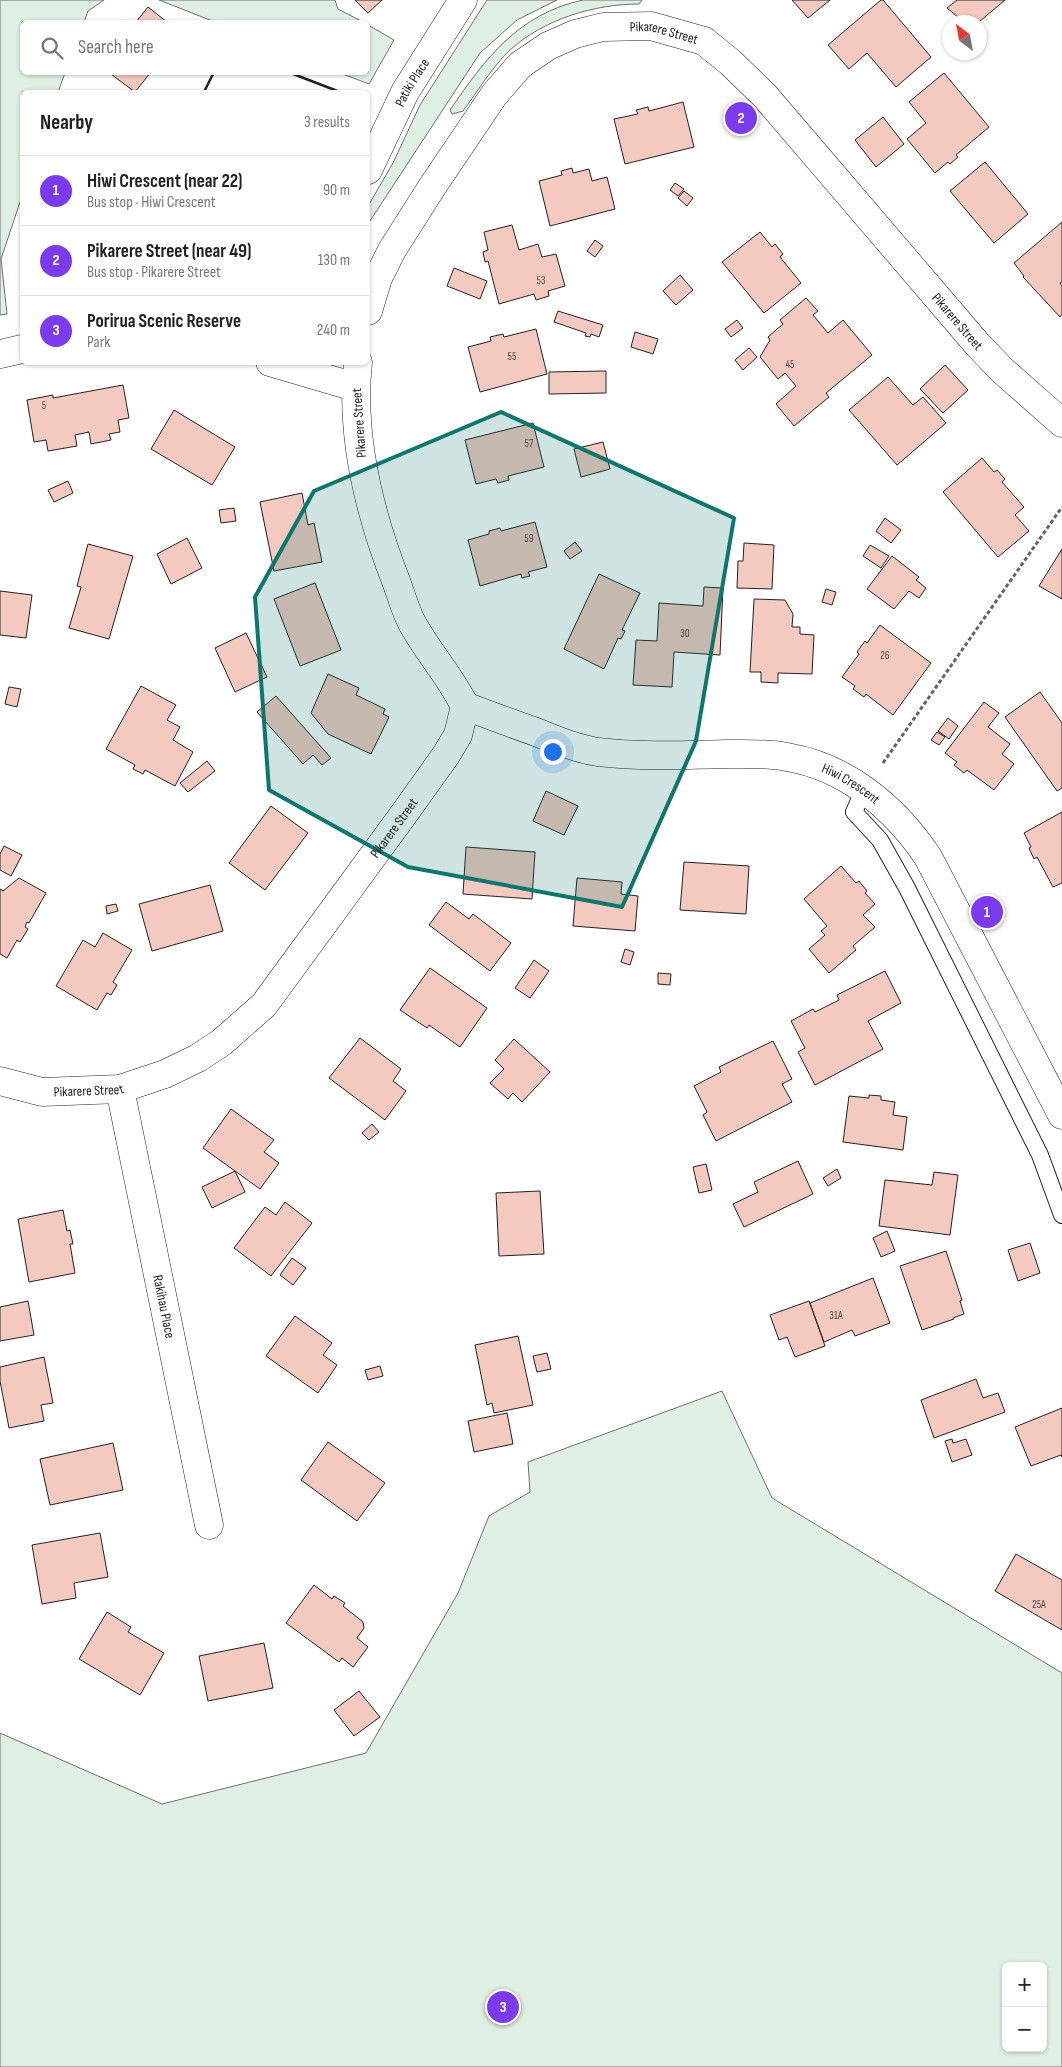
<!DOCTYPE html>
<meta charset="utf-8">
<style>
body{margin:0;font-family:"Sofia Sans Condensed",sans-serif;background:#f6f6f6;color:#222}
.controls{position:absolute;right:15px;bottom:15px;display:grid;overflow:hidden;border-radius:8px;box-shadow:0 1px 4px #0004}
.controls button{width:45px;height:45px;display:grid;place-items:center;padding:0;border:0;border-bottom:1px solid #e0e0e0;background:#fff;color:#222;font:25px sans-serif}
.compass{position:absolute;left:942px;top:15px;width:45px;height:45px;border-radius:50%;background:#fff;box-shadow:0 1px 4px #0004;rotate:328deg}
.you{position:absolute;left:552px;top:751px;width:18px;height:18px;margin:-12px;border:4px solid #fff;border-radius:50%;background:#1a73e8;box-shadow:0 0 0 8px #1a73e833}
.badge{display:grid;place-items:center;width:32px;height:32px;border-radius:50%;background:#7c3aed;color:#fff;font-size:16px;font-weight:700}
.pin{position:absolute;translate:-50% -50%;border:2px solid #fff;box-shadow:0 1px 5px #0006}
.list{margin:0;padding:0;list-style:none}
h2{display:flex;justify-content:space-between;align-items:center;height:65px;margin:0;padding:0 20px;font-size:21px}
h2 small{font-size:16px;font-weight:400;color:#767676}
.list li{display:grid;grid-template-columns:32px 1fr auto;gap:15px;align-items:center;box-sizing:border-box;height:70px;padding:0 20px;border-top:1px solid #e0e0e0}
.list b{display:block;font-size:19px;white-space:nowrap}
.list p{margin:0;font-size:16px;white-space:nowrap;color:#767676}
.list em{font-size:16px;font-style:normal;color:#767676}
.icon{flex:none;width:28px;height:28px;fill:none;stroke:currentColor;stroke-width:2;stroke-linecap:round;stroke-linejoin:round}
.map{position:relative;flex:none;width:1062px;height:2067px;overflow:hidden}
.search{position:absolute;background:#fff;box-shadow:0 1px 4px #0004;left:20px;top:20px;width:350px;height:55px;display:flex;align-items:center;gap:12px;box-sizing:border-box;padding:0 18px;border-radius:8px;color:#767676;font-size:19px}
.panel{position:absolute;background:#fff;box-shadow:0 1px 4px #0004;left:20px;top:90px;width:350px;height:275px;border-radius:8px}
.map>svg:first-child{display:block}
.green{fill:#e0efe3;stroke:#6f6f6f;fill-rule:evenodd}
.building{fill:#f3c9c0;stroke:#222}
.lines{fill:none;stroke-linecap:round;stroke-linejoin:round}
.lane-casing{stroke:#222;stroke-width:18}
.street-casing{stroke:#222;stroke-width:29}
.path{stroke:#646464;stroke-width:3;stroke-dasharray:4 2.5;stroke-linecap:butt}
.lane{stroke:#fff;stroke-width:16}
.street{stroke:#fff;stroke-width:28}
.wall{stroke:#222;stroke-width:2.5}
.marked{fill:#0f766e;fill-opacity:0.2;stroke:#0f766e;stroke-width:4;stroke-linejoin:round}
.labels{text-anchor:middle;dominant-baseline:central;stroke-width:4;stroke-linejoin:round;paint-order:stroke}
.number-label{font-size:11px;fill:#564c4a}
.street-label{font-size:14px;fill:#222;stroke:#fff}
</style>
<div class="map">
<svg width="1062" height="2067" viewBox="0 0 1062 2067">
<rect width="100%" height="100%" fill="#fff"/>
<g class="green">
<path d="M0,0H104L88,11L84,22H22V72L65,73L58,92H22V196L1,259L7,314L0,315Z"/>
<path d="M159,0H335L338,9L363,22H215Z"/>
<path d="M487,0H557L517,20L480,53L368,224V206L393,163L420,105Z"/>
<path d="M583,0H642L639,4C595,4 544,19 510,50C492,67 478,91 463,111L452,114L450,110C485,59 518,14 583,0Z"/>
<path d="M368,25L394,40L369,84L340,73L368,72Z"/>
<path d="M722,1391L772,1498L1062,1673V2067H0V1733L162,1804L366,1753L458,1593L489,1516L530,1492L528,1462ZM1006,1966H1043V2048H1006Z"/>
</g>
<g class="building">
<path d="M355,0H382L368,13Z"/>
<path d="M792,0H830L808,18Z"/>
<path d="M881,0H883L931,57L896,87L867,53L849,69L828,45Z"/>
<path d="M957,0H1005L979,22H964L947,8Z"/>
<path d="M148,7L167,22H136Z"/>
<path d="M108,72H151L135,92Z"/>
<path d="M944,73L989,127L956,155L958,157L950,164L948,162L935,173L907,139L926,123L909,102Z"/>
<path d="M683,102L694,147L625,164L614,119L638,114L636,110L648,107L649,111Z"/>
<path d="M883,117L904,144L876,167L855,140Z"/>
<path d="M985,162L1028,214L994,243L950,191Z"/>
<path d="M572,168L573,173L589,169L592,181L607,177L615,209L550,226L539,181L562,175L561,171Z"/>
<path d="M675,183L684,189L678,196L670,190Z"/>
<path d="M684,191L693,198L687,206L678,198Z"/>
<path d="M1062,222V282L1060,283L1062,286V314L1060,317L1023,277L1024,276L1014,263Z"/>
<path d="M512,225L519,250L538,244L542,257L556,254L565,286L548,291L549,296L536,300L534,294L499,304L488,261L485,262L483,252L488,250L484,232Z"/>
<path d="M760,232L772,247L775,244L783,254L780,257L801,283L764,313L722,262Z"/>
<path d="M595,240L603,246L595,257L587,251Z"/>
<path d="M454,268L487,281L480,299L447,286Z"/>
<path d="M680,275L693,290L676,305L663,291Z"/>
<path d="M806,298L818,311L813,315L828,333L843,320L872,355L826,393L829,397L794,426L776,404L796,386L785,373L778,379L760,357L770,340L768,337L783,324L780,320Z"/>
<path d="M558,311L603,325L599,337L591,334L590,337L585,336L586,333L554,322Z"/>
<path d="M737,320L743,328L731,337L725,329Z"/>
<path d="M536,329L547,374L480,392L468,347L491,341L490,337L503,334L504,337Z"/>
<path d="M635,332L658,339L653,354L631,347Z"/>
<path d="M749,348L757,357L743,370L735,360Z"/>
<path d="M945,365L968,390L943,413L920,389Z"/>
<path d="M606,371V393L549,394V372Z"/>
<path d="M888,377L913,405L923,397L946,423L897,465L849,410Z"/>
<path d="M123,385L129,418L118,420L120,432L109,434L111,440L91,444L89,432L75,435L77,446L48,451L46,440L34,442L27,400L53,395V398Z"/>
<path d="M174,410L235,447L212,485L151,449Z"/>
<path d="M533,423L544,467L508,476L509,480L498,483L496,479L476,484L465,440Z"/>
<path d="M603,442L610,469L581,477L574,449Z"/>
<path d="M982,458L994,472L997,470L1005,479L1002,482L1024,507L1015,515L1029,531L998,557L943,492Z"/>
<path d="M68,481L73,493L54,502L48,490Z"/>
<path d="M302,493L308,525L314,523L322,562L274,571L260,502Z"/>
<path d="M234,508L236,521L221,523L219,510Z"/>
<path d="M885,518L901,530L891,543L876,531Z"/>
<path d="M535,522L547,567L528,572L530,576L522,578L521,574L480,586L468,540L489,534V531L500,528L501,531Z"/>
<path d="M187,538L202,568L171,584L157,554Z"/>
<path d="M575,542L582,551L570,559L564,551Z"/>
<path d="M744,543L774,545L772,589L737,588L738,561H743Z"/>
<path d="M88,544L133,556L109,639L69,628L81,587L77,586Z"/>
<path d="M870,545L889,556L881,568L863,556Z"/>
<path d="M1062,549V599L1039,586Z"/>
<path d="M892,556L919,577L916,580L926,588L919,598L909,591L894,609L867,589Z"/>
<path d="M599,574L640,593L622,630L625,631L621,639L618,638L604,669L564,649Z"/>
<path d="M315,583L341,650L300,666L274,599Z"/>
<path d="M704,587L723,588L720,655L674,652L672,687L633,685L636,640L657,641L659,603L703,606Z"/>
<path d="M826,589L836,592L832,605L822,602Z"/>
<path d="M0,591L32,595L26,638L0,635Z"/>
<path d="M754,599L785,600L793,614L792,627H800V634L814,635L812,674L778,673V683L761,682V672H750Z"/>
<path d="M880,625L931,663L893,715L866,694L864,697L853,689L855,686L842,677L859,654L857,652L865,641L867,643Z"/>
<path d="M246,633L267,677L235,692L215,648Z"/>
<path d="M328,674L359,688L356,695L385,709L383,714L389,717L371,754L328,734L311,713Z"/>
<path d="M141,686L176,705L167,720L180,727L173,740L193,752L175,786L145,770L143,774L133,769L135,765L106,749Z"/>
<path d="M9,687L21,689L17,707L5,704Z"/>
<path d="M1040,692L1062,723V788L1057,791L1005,717Z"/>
<path d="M276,696L331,758L322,765L313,755L303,764L257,712Z"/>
<path d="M984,702L999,713L988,727L1010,744L1002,754L1014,764L994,790L967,770L964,773L954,765L957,762L945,753Z"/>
<path d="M948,718L958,726L949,739L938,731Z"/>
<path d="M937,732L945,737L939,745L931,740Z"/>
<path d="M207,761L215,771L188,792L180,783Z"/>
<path d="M546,791L578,806L564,835L533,821Z"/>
<path d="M271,806L308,833L265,890L229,863Z"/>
<path d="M1062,812V883L1053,887L1037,857L1034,859L1029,848L1031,847L1024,833Z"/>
<path d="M4,846L22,855L11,876L0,870V854Z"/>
<path d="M466,847L535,852L532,899L463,894Z"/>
<path d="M684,862L749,866L746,914L680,910Z"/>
<path d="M841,866L856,883L859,881L867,891L865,893L875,904L863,915L875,927L853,946L856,950L829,973L809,949L825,935L821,931L827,926L804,899Z"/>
<path d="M19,878L46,893L29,923L27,922L25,927L28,929L20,942L17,940L7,958L0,954V889L3,891Z"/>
<path d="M577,878L622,882L621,894L638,896L635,931L573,926Z"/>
<path d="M210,885L223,931L152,951L139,904Z"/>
<path d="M446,902L469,919L473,914L511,943L490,971L429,925Z"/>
<path d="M116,904L118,911L107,914L106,906Z"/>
<path d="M103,933L132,950L113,982L117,985L111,995L107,993L97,1010L56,986L83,940L95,947Z"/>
<path d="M625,949L634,952L630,965L621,962Z"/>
<path d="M534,960L549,971L530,998L515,988Z"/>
<path d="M430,968L487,1008L460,1047L429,1025L427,1028L400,1010Z"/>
<path d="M885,971L901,1003L868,1021L883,1049L815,1085L798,1052L805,1048L791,1021L813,1009L815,1012L839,1000L837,995Z"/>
<path d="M658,973L671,974L670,985L658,984Z"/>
<path d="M360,1038L401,1069L393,1081L406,1091L385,1120L329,1078Z"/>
<path d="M514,1039L550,1072L522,1102L513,1093L508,1099L490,1083L504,1069L495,1060Z"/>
<path d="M773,1041L792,1079L782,1084L792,1102L716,1141L703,1115L707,1112L694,1086L721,1072L719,1067Z"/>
<path d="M869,1095L881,1096V1100L895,1102L893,1115L907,1117L903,1150L843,1142L849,1096L869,1098Z"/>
<path d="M231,1109L274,1140L264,1152L279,1163L260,1189L203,1148Z"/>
<path d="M372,1124L379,1132L369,1140L362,1133Z"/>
<path d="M798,1161L813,1194L744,1227L733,1204L758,1192L754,1182Z"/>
<path d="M706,1164L712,1190L699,1193L693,1167Z"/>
<path d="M837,1169L841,1178L828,1186L823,1178Z"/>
<path d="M235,1171L245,1192L212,1208L202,1187Z"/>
<path d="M934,1172L958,1175L950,1235L879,1226L885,1180L932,1185Z"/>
<path d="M540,1191L544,1254L499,1256L496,1193Z"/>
<path d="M285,1202L312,1223L271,1276L234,1248L265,1207L276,1215Z"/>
<path d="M63,1210L67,1231L70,1230L73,1244H70L75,1273L29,1282L18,1219Z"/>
<path d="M887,1231L895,1251L881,1257L873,1238Z"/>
<path d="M1030,1243L1040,1273L1018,1281L1008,1250Z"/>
<path d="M946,1251L962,1300L960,1301L964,1314L953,1318L954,1319L922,1330L900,1266Z"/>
<path d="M292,1258L306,1268L293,1285L280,1275Z"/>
<path d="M873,1278L890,1323L855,1336L852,1330L824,1342L810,1303Z"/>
<path d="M28,1301L34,1335L0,1341V1307Z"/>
<path d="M809,1301L825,1346L795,1357L787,1337L779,1340L770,1315Z"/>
<path d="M295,1316L332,1343L323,1355L337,1365L318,1393L266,1356Z"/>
<path d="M518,1336L533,1405L494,1413L492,1403L487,1405L475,1345Z"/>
<path d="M547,1353L551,1369L537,1372L533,1356Z"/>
<path d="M44,1357L53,1403L41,1405L44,1421L9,1428L0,1381V1367Z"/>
<path d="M380,1366L383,1376L368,1380L365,1370Z"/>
<path d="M976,1379L983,1398L998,1393L1005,1412L934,1438L921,1400Z"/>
<path d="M1062,1408V1457L1061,1455L1031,1466L1015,1427Z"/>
<path d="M507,1413L513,1444L474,1452L468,1421Z"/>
<path d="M952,1439L953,1443L966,1439L972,1455L952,1462L945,1441Z"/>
<path d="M328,1442L385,1483L357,1521L301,1480Z"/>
<path d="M113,1443L123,1490L50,1505L40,1459Z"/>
<path d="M100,1533L108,1577L74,1583L76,1598L42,1604L32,1545Z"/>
<path d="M1016,1554L1062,1580V1630L995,1591Z"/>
<path d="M314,1585L332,1599L334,1596L345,1603L343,1606L363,1622L364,1628L357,1638L368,1647L353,1667L342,1658L339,1662L286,1623Z"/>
<path d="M107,1612L131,1627L128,1632L164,1653L140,1695L79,1659Z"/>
<path d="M264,1643L273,1688L208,1701L199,1656Z"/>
<path d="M359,1691L380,1717L354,1736L334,1710Z"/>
</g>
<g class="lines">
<defs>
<path id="lane" d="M864,789L854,812L880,840L907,888L1040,1155L1062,1215"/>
<g id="street">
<path id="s1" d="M368,170L405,92L463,0"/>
<path id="s2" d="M368,311L378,278L392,250L432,187L494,95L520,65L548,46L575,34L603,27L651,26L704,41L730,62L765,96L978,345L1002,370L1062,423"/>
<path d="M0,354L22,349"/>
<path d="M270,362L355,387"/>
<path id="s3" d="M465,706C489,715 513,724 536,732C556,740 577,749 598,752C640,757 684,755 726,754C746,754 767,753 787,757C847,767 895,808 928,857L1062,1115"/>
<path id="s4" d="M0,1081L42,1092L120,1089L165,1074L198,1058L222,1042L264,1005L406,811L446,755L458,735L465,706C450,676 428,652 412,623C405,610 401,594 396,581C369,512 350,437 358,362"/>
<path id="s5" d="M120,1089L209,1525"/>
</g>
</defs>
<use href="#lane" class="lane-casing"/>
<use href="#street" class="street-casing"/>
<path class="path" d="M883,763L1062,507"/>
<use href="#lane" class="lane"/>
<use href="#street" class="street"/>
<g class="wall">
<path d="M288,72L340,92"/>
<path d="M204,92L214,72"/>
</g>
</g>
<path class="marked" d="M501,412L734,518L696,741L622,907L408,867L269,790L255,597L314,491Z"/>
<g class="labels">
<g class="number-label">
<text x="541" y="280">53</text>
<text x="512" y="356">55</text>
<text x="790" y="364">45</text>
<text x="44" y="405">5</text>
<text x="529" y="443">57</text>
<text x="529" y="538">59</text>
<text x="685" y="633">30</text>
<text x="885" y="655">26</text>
<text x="836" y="1315">31A</text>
<text x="1039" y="1604">25A</text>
</g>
<g class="street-label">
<text stroke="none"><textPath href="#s2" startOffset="445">Pikarere Street</textPath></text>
<text stroke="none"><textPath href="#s1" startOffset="98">Patiki Place</textPath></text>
<text stroke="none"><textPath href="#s2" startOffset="865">Pikarere Street</textPath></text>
<text transform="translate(359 423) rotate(-94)">Pikarere Street</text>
<text stroke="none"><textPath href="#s3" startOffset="400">Hiwi Crescent</textPath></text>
<text stroke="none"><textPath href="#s4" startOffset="510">Pikarere Street</textPath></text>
<text stroke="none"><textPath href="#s4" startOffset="90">Pikarere Street</textPath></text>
<text stroke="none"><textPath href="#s5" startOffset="222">Rakihau Place</textPath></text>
</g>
</g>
</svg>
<div class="controls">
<button>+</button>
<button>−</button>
</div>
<svg class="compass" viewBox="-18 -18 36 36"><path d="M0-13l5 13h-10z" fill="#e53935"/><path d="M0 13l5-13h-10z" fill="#767676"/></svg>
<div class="you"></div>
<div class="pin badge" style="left:987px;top:912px">1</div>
<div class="pin badge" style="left:741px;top:118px">2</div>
<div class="pin badge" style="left:503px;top:2007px">3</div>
<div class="search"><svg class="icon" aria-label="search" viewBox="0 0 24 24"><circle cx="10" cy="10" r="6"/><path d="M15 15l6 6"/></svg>Search here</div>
<section class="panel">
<h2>Nearby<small>3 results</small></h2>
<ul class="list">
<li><span class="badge">1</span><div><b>Hiwi Crescent (near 22)</b><p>Bus stop · Hiwi Crescent</p></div><em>90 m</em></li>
<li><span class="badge">2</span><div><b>Pikarere Street (near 49)</b><p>Bus stop · Pikarere Street</p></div><em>130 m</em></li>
<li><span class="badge">3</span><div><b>Porirua Scenic Reserve</b><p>Park</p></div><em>240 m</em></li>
</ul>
</section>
</div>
